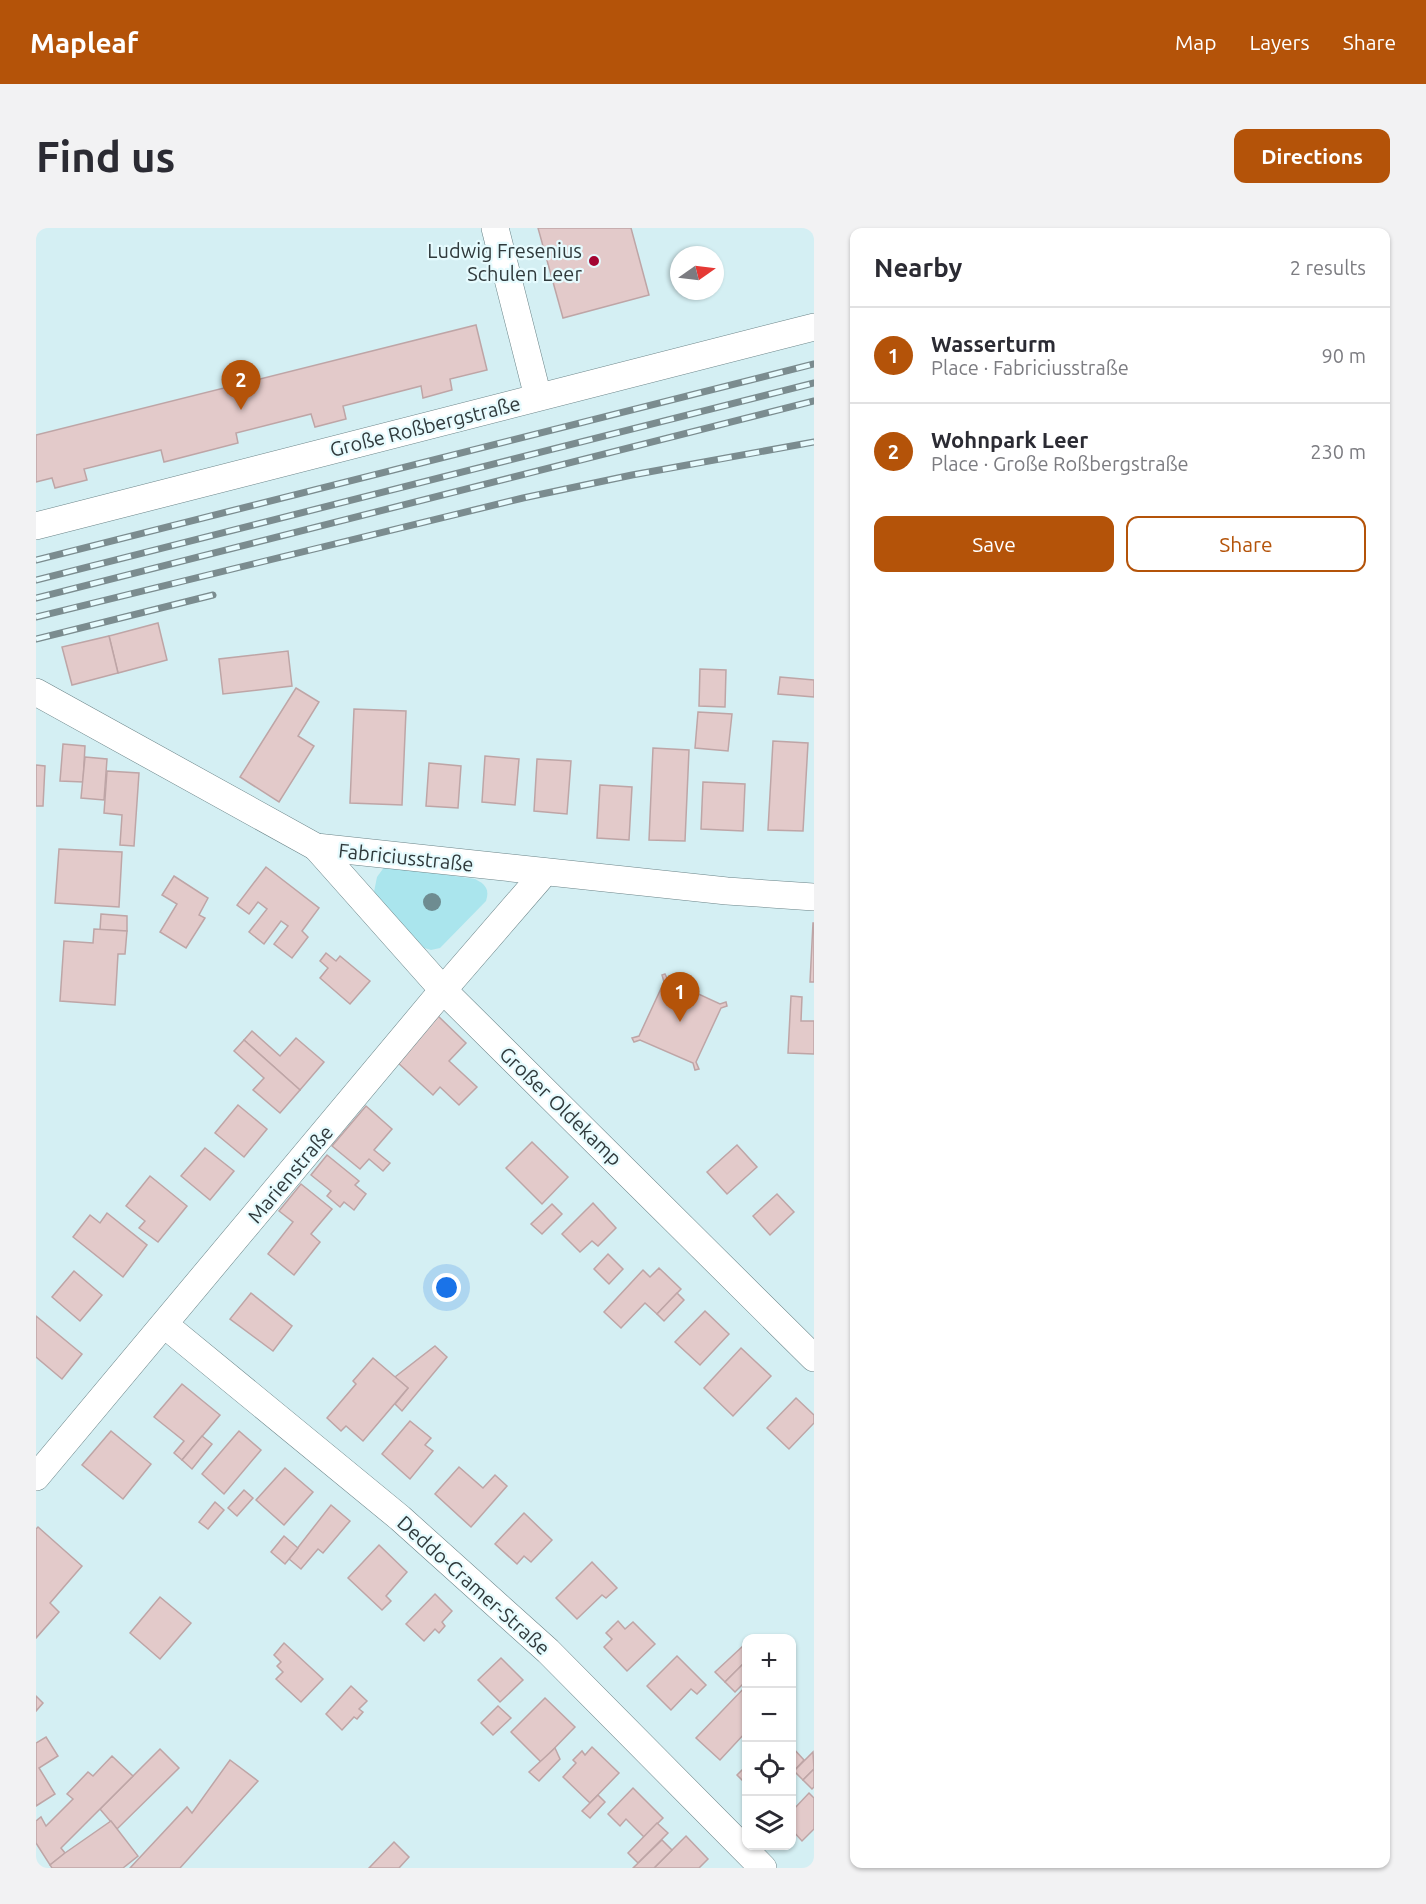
<!DOCTYPE html>
<meta charset="utf-8">
<style>
body{margin:0;font-family:Ubuntu,sans-serif;background:#f2f2f3;color:#2b2b33}
.controls{position:absolute;right:18px;bottom:18px;display:grid;overflow:hidden;border-radius:12px;box-shadow:0 2px 4px #0004}
.controls button{width:54px;height:54px;display:grid;place-items:center;padding:0;border:0;border-bottom:2px solid #e1e1e2;background:#fff;color:#2b2b33;font:30px sans-serif}
.compass{position:absolute;left:634px;top:18px;width:54px;height:54px;border-radius:50%;background:#fff;box-shadow:0 2px 4px #0004;rotate:76deg}
.you{position:absolute;left:411px;top:1060px;width:21px;height:21px;margin:-15px;border:4px solid #fff;border-radius:50%;background:#1a73e8;box-shadow:0 0 0 9px #1a73e833}
.badge{display:grid;place-items:center;width:39px;height:39px;border-radius:50%;background:#b45309;color:#fff;font-size:20px;font-weight:700}
.pin{position:absolute;translate:-50% -50px;filter:drop-shadow(0 2px 3px #0008)}
.pin::after{content:'';position:absolute;top:32px;width:21px;height:18px;background:inherit;clip-path:polygon(0 0,100% 0,50% 100%)}
.list{margin:0;padding:0;list-style:none}
h2{display:flex;justify-content:space-between;align-items:center;height:78px;margin:0;padding:0 24px;font-size:26px}
h2 small{font-size:20px;font-weight:400;color:#7c7c81}
.list li{display:grid;grid-template-columns:39px 1fr auto;gap:18px;align-items:center;box-sizing:border-box;height:96px;padding:0 24px;border-top:2px solid #e1e1e2}
.list b{display:block;font-size:22px;white-space:nowrap}
.list p{margin:0;font-size:20px;white-space:nowrap;color:#7c7c81}
.list em{font-size:20px;font-style:normal;color:#7c7c81}
.actions{display:flex;gap:12px;padding:18px 24px}
.actions a{flex:1;padding:14px 0;border:2px solid #b45309;border-radius:12px;text-align:center;font-size:21px;color:#b45309}
.actions .main{background:#b45309;color:#fff}
.icon{flex:none;width:33px;height:33px;fill:none;stroke:currentColor;stroke-width:2;stroke-linecap:round;stroke-linejoin:round}
.map{position:relative;flex:none;width:778px;height:1640px;overflow:hidden;border-radius:12px}
header{display:flex;align-items:center;gap:36px;box-sizing:border-box;height:84px;padding:0 30px;background:#b45309;color:#fff}
header strong{font-size:28px}
nav{display:flex;gap:33px;margin-inline-start:auto;font-size:21px}
.intro{display:flex;align-items:center;justify-content:space-between;box-sizing:border-box;height:144px;padding:0 36px}
h1{margin:0;font-size:42px}
.button{padding:15px 27px;border-radius:12px;background:#b45309;color:#fff;font-size:21px;font-weight:700}
main{display:flex;gap:36px;padding:0 36px}
aside{flex:1;background:#fff;border-radius:12px;box-shadow:0 2px 4px #0004}
.map>svg:first-child{display:block}
.green{fill:#aae5ed}
.building{fill:#e3caca;stroke:#bea5a6;stroke-width:1.5}
.lines{fill:none;stroke-linecap:round;stroke-linejoin:round}
.street-casing{stroke:#6b8488;stroke-width:28}
.street{stroke:#fff;stroke-width:27}
.rail-casing{stroke:#7b8c8f;stroke-width:7}
.rail{stroke:#e6fbfe;stroke-width:4.5;stroke-dasharray:14;stroke-linecap:butt}
.tree{fill:#6e8c91}
.poi-dot{fill:#a30532;stroke:#e6fbfe;stroke-width:2}
.labels{text-anchor:middle;dominant-baseline:central;stroke-width:4.5;stroke-linejoin:round;paint-order:stroke}
.poi-label{font-size:20px;fill:#303a3c;stroke:#e6fbfe;text-anchor:end}
.street-label{font-size:20px;fill:#303a3c;stroke:#e6fbfe}
</style>
<header>
<strong>Mapleaf</strong>
<nav><a>Map</a><a>Layers</a><a>Share</a></nav>
</header>
<div class="intro"><h1>Find us</h1><a class="button">Directions</a></div>
<main>
<div class="map">
<svg width="778" height="1640" viewBox="0 0 778 1640">
<rect width="100%" height="100%" fill="#d4eff3"/>
<path class="green" d="M349,638L439,651C449,656 454,661 450,673L404,720L395,722L385,719L338,664L341,649Z"/>
<g class="building">
<path d="M502,0H595L613,67L527,90Z"/>
<path d="M440,97L451,142L414,151L416,162L387,170L385,158L307,178L310,191L279,199L275,186L200,205L202,215L128,234L125,222L48,241L51,252L19,260L16,250L0,254V207Z"/>
<path d="M122,395L131,432L82,445L73,408Z"/>
<path d="M73,408L82,445L36,457L26,419Z"/>
<path d="M252,423L256,458L187,466L183,431Z"/>
<path d="M664,441L690,442L689,479L663,478Z"/>
<path d="M744,449L778,452V469L742,466Z"/>
<path d="M260,460L283,474L262,508L278,518L243,574L204,549Z"/>
<path d="M318,481L370,483L366,577L314,575Z"/>
<path d="M662,484L696,486L692,523L659,520Z"/>
<path d="M737,513L772,515L767,603L732,602Z"/>
<path d="M27,516L49,518L47,554L24,553Z"/>
<path d="M617,520L653,522L649,613L613,612Z"/>
<path d="M449,528L483,531L479,577L446,574Z"/>
<path d="M49,529L71,531L68,572L45,570Z"/>
<path d="M501,531L535,533L531,586L498,583Z"/>
<path d="M393,535L425,538L422,580L390,578Z"/>
<path d="M0,537L9,538L7,578H0Z"/>
<path d="M71,543L103,545L98,618L84,617L86,587L68,585Z"/>
<path d="M667,554L709,556L707,603L665,601Z"/>
<path d="M564,557L596,559L593,612L561,610Z"/>
<path d="M23,621L86,624L83,679L19,675Z"/>
<path d="M230,639L283,680L266,703L272,709L256,730L238,716L252,698L245,693L228,716L213,704L231,681L222,674L213,686L201,677Z"/>
<path d="M138,648L172,670L163,687L169,690L150,720L124,704L141,676L126,667Z"/>
<path d="M65,686L91,688V703L64,702Z"/>
<path d="M777,695H778V754H774Z"/>
<path d="M58,701L91,703L89,726H82L79,777L24,773L28,713L57,715Z"/>
<path d="M290,725L300,733L304,728L334,753L314,776L284,750L292,740L284,733Z"/>
<path d="M629,746L632,752L684,776L690,774L691,778L685,780L660,834L663,841L659,842L657,835L604,812L598,814L596,810L603,808L628,754L626,747Z"/>
<path d="M755,768L766,769L765,793H778V826L752,825Z"/>
<path d="M402,788L430,815L413,833L441,859L423,877L404,859L397,867L360,833Z"/>
<path d="M216,803L244,828L260,810L288,834L264,862L208,812Z"/>
<path d="M208,812L264,862L244,885L217,862L228,850L198,823Z"/>
<path d="M202,877L231,901L208,929L179,905Z"/>
<path d="M330,878L356,901L338,922L354,935L347,943L333,931L324,941L296,918Z"/>
<path d="M496,914L532,949L506,976L470,940Z"/>
<path d="M701,917L721,939L691,966L671,944Z"/>
<path d="M169,920L198,943L174,972L145,948Z"/>
<path d="M291,927L323,953L319,957L330,966L318,982L308,974L304,979L291,968L295,963L275,947Z"/>
<path d="M114,948L151,978L122,1014L103,1000L109,993L90,978Z"/>
<path d="M265,956L296,981L275,1006L284,1014L258,1047L232,1026L257,994L243,983Z"/>
<path d="M741,966L758,984L734,1007L717,988Z"/>
<path d="M557,975L580,1000L562,1018L556,1013L544,1024L526,1006Z"/>
<path d="M516,976L526,986L506,1006L495,996Z"/>
<path d="M71,985L111,1017L87,1049L37,1009L54,987L64,995Z"/>
<path d="M572,1026L587,1041L573,1056L558,1041Z"/>
<path d="M623,1040L645,1061L621,1086L609,1075L585,1100L568,1084L607,1042L614,1049Z"/>
<path d="M38,1043L66,1067L44,1093L16,1069Z"/>
<path d="M215,1065L256,1098L237,1123L194,1091Z"/>
<path d="M641,1065L648,1072L628,1093L621,1086Z"/>
<path d="M669,1083L693,1106L664,1137L639,1114Z"/>
<path d="M0,1088L46,1126L26,1151L0,1129Z"/>
<path d="M399,1118L411,1129L366,1183L359,1176L372,1160L359,1149Z"/>
<path d="M705,1120L735,1148L697,1188L668,1160Z"/>
<path d="M337,1130L372,1160L327,1213L310,1198L305,1203L291,1190L320,1156L317,1153Z"/>
<path d="M146,1156L184,1187L146,1232L138,1225L148,1213L118,1189Z"/>
<path d="M760,1170L778,1187V1195L753,1221L731,1200Z"/>
<path d="M374,1193L395,1210L389,1217L397,1223L374,1251L346,1226Z"/>
<path d="M75,1203L115,1236L87,1271L46,1237Z"/>
<path d="M203,1203L225,1222L188,1266L166,1246Z"/>
<path d="M166,1208L176,1216L156,1241L146,1232Z"/>
<path d="M423,1239L447,1260L459,1247L471,1258L435,1299L399,1266Z"/>
<path d="M249,1240L277,1264L248,1297L220,1272Z"/>
<path d="M208,1262L217,1270L201,1288L192,1280Z"/>
<path d="M179,1274L188,1282L172,1301L163,1294Z"/>
<path d="M295,1277L314,1293L287,1325L282,1321L265,1341L253,1331Z"/>
<path d="M488,1285L516,1312L495,1334L488,1328L481,1336L459,1316Z"/>
<path d="M2,1299L46,1338L14,1375L23,1384L0,1410V1301Z"/>
<path d="M248,1308L262,1320L249,1336L235,1324Z"/>
<path d="M343,1317L371,1344L350,1368L355,1373L346,1382L312,1350Z"/>
<path d="M556,1334L581,1360L570,1370L566,1367L541,1391L520,1370Z"/>
<path d="M399,1366L416,1383L406,1394L409,1398L403,1405L399,1401L388,1413L370,1396Z"/>
<path d="M124,1369L155,1395L124,1431L94,1405Z"/>
<path d="M582,1393L589,1401L597,1394L619,1416L591,1443L568,1419L576,1411L570,1405Z"/>
<path d="M248,1415L287,1451L265,1474L240,1451L247,1444L241,1438L245,1434L238,1427Z"/>
<path d="M708,1417L710,1419V1433L689,1454L679,1444Z"/>
<path d="M641,1428L670,1457L661,1466L655,1461L635,1482L611,1458Z"/>
<path d="M465,1430L487,1452L464,1474L442,1452Z"/>
<path d="M710,1433V1453L699,1464L689,1454Z"/>
<path d="M315,1458L331,1473L323,1481L327,1484L321,1491L318,1489L306,1502L290,1486Z"/>
<path d="M710,1458V1504L684,1532L660,1510Z"/>
<path d="M0,1468L7,1475L0,1483Z"/>
<path d="M509,1470L539,1499L505,1534L475,1504Z"/>
<path d="M462,1478L475,1490L457,1507L445,1495Z"/>
<path d="M10,1509L22,1528L3,1540L19,1566L0,1578V1515Z"/>
<path d="M556,1519L583,1545L554,1575L527,1549L540,1535L537,1532L546,1523L549,1527Z"/>
<path d="M756,1519L768,1532L756,1545Z"/>
<path d="M519,1520L524,1531L503,1553L493,1544Z"/>
<path d="M124,1521L143,1540L81,1601L64,1581Z"/>
<path d="M777,1524L778,1541L767,1552L758,1543Z"/>
<path d="M76,1528L97,1548L25,1620L29,1625L14,1637L0,1615V1593L5,1589L10,1598L37,1571L31,1566L52,1544L57,1548Z"/>
<path d="M194,1532L222,1553L144,1640H94L151,1579L156,1585Z"/>
<path d="M710,1538V1556L701,1547Z"/>
<path d="M778,1541V1559L776,1561L767,1552Z"/>
<path d="M597,1560L627,1590L608,1609L590,1591L584,1598L572,1586Z"/>
<path d="M773,1565L778,1570V1601L766,1613L756,1602V1583Z"/>
<path d="M562,1567L569,1574L554,1590L546,1583Z"/>
<path d="M75,1593L102,1628L87,1640H16L14,1637L29,1625Z"/>
<path d="M621,1595L632,1605L602,1635L592,1625Z"/>
<path d="M650,1608L672,1631L663,1640H618Z"/>
<path d="M626,1612L636,1622L618,1640H597Z"/>
<path d="M358,1614L373,1629L363,1640H333Z"/>
</g>
<g class="lines">
<defs>
<g id="street">
<path d="M459,0L502,169"/>
<path d="M0,298L778,99"/>
<path d="M0,464L280,619L691,663L778,669"/>
<path d="M280,619L407,762L778,1130"/>
<path d="M129,1097L364,1290L512,1423L727,1640"/>
<path d="M0,1249L407,762L509,644"/>
</g>
</defs>
<use href="#street" class="street-casing"/>
<use href="#street" class="street"/>
<defs>
<g id="rail">
<path d="M0,332L778,136"/>
<path d="M0,352L778,155"/>
<path d="M0,370L778,173"/>
<path d="M0,389L487,270L596,247L778,214"/>
<path d="M0,411L177,367"/>
</g>
</defs>
<use href="#rail" class="rail-casing"/>
<use href="#rail" class="rail"/>
</g>
<circle class="tree" cx="396" cy="674" r="9"/>
<circle class="poi-dot" cx="558" cy="33" r="6"/>
<g class="labels">
<g class="poi-label">
<text x="546" y="22">Ludwig Fresenius<tspan x="546" dy="23">Schulen Leer</tspan></text>
</g>
<g class="street-label">
<text transform="translate(389 198) rotate(-14)">Große Roßbergstraße</text>
<text transform="translate(370 629) rotate(6)">Fabriciusstraße</text>
<text transform="translate(525 878) rotate(44)">Großer Oldekamp</text>
<text transform="translate(254 946) rotate(-50)">Marienstraße</text>
<text transform="translate(438 1357) rotate(42)">Deddo-Cramer-Straße</text>
</g>
</g>
</svg>
<div class="controls">
<button>+</button>
<button>−</button>
<button><svg class="icon" aria-label="locate" viewBox="0 0 24 24"><circle cx="12" cy="12" r="6"/><path d="M12 2v4M12 18v4M2 12h4M18 12h4"/></svg></button>
<button><svg class="icon" aria-label="layers" viewBox="0 0 24 24"><path d="M12 4l9 5-9 5-9-5zM3 14l9 5 9-5"/></svg></button>
</div>
<svg class="compass" viewBox="-18 -18 36 36"><path d="M0-13l5 13h-10z" fill="#e53935"/><path d="M0 13l5-13h-10z" fill="#7c7c81"/></svg>
<div class="you"></div>
<div class="pin badge" style="left:644px;top:794px">1</div>
<div class="pin badge" style="left:205px;top:182px">2</div>
</div>
<aside>
<h2>Nearby<small>2 results</small></h2>
<ul class="list">
<li><span class="badge">1</span><div><b>Wasserturm</b><p>Place · Fabriciusstraße</p></div><em>90 m</em></li>
<li><span class="badge">2</span><div><b>Wohnpark Leer</b><p>Place · Große Roßbergstraße</p></div><em>230 m</em></li>
</ul>
<div class="actions"><a class="main">Save</a><a>Share</a></div>
</aside>
</main>
